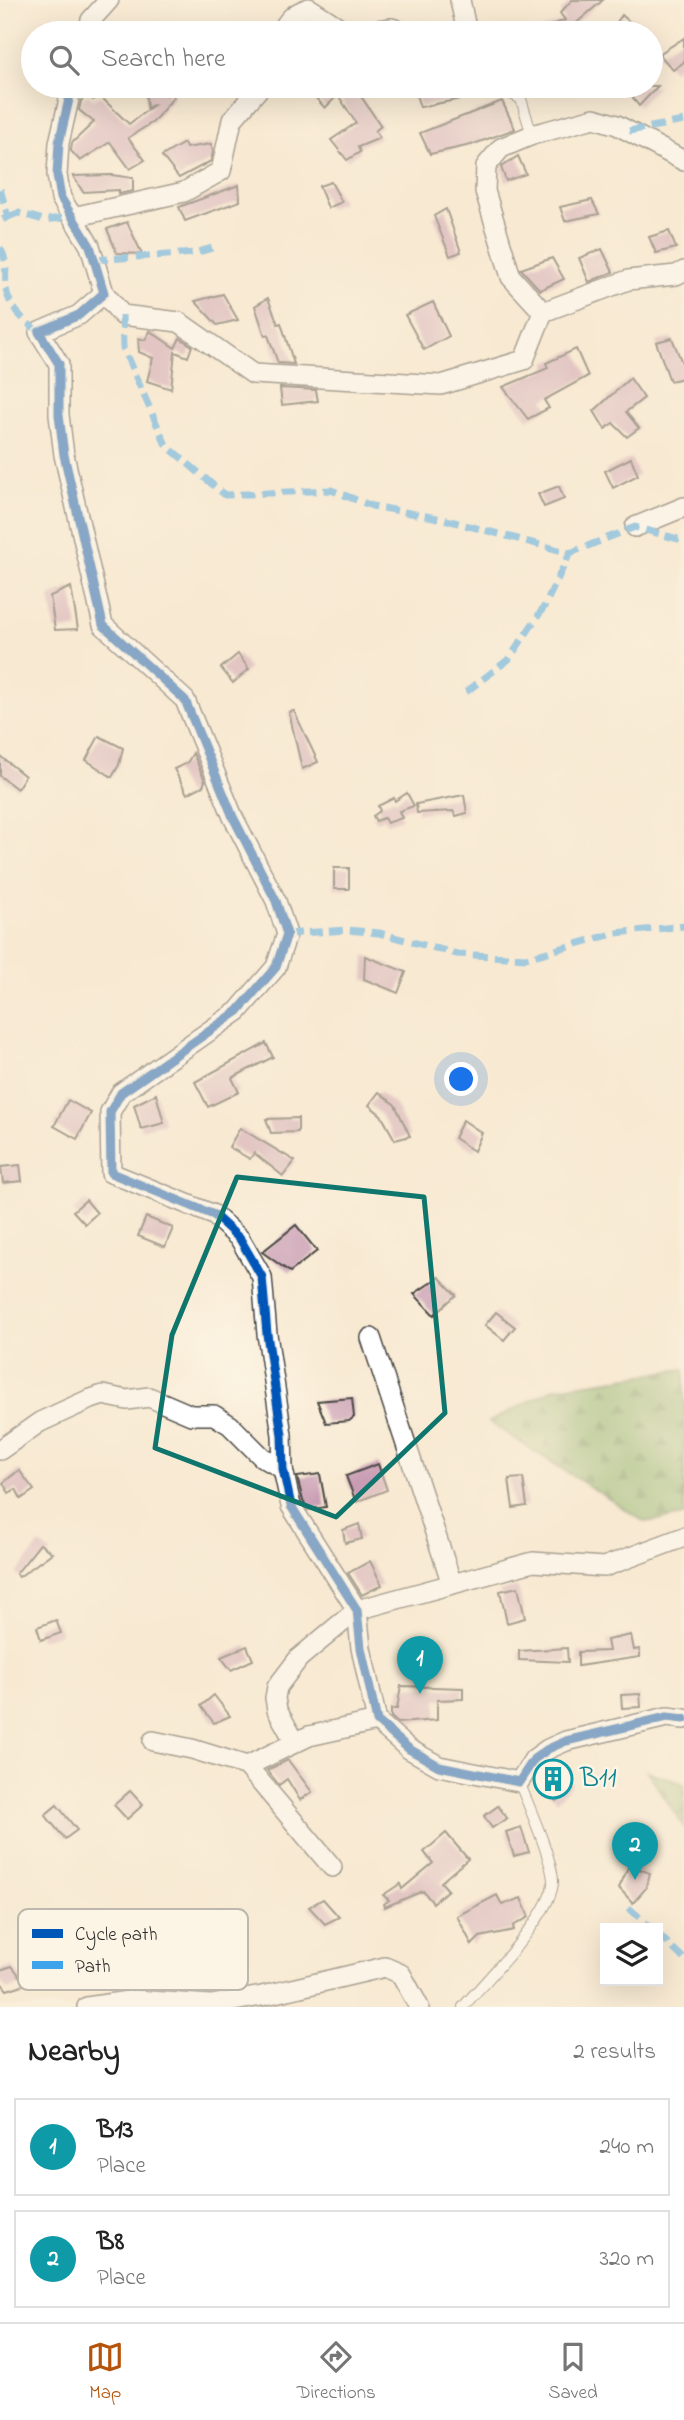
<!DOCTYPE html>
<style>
body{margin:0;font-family:"Indie Flower",sans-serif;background:#f2f2f2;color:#222}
.controls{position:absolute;right:21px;bottom:21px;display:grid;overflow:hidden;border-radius:0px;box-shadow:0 7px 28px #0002}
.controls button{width:63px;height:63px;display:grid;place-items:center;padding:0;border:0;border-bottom:2px solid #e0e0e0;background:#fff;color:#222;font:35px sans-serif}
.you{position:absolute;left:462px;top:1080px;width:24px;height:24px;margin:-18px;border:5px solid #fff;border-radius:50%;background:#1a73e8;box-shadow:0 0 0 10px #1a73e833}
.badge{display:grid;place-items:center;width:46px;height:46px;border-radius:50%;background:#b45309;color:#fff;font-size:23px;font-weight:700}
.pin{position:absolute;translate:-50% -58px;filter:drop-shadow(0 2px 4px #0008)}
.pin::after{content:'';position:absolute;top:37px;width:24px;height:21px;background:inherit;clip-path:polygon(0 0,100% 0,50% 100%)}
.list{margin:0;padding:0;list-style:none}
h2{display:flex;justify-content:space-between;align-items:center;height:91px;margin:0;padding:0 28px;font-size:30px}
h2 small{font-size:23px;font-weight:400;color:#767676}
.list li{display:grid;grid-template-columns:46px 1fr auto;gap:21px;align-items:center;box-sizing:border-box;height:98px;margin:0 14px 14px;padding:0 14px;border:2px solid #e0e0e0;border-radius:0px}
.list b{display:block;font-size:26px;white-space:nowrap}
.list p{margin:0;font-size:23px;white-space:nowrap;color:#767676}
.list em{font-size:23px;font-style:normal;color:#767676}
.icon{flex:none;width:38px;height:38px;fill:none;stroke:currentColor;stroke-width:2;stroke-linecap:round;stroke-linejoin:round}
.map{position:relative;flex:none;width:684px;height:2007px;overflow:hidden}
.search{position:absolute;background:#fff;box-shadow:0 7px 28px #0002;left:21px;right:21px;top:21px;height:77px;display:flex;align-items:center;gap:18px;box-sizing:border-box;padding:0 24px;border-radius:38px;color:#767676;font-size:26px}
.sheet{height:315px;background:#fff}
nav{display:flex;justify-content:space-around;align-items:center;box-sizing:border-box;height:98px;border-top:2px solid #e0e0e0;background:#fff;font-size:19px;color:#767676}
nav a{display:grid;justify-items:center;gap:4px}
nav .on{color:#b45309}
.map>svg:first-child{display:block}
.forest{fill:url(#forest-firs);stroke:#5a704c;stroke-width:2}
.building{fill:#c99cb4}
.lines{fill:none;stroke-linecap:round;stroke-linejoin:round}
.lane-casing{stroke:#4a4844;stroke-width:12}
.street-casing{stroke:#4a4844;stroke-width:22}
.lane{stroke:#fff;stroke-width:10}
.street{stroke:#fff;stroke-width:19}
.quiet{stroke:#3ea3eb;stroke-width:7;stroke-dasharray:14 7;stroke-linecap:butt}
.cycleway-casing{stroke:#fcf5e5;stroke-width:13}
.cycleway{stroke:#0057b8;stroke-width:9}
.marked{fill:none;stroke:#0f766e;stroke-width:5;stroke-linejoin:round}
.labels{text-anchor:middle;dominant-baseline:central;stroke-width:5;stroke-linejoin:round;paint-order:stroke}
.culture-label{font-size:28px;fill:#0d838f;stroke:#fcf5e5;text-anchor:start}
.key{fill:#fcf5e5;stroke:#bdb8ad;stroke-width:2}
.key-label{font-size:19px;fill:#2b2b2b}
</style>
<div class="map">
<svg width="684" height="2007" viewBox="0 0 684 2007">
<defs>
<pattern id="forest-firs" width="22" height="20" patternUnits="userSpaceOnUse" patternTransform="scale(1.75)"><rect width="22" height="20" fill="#89b56d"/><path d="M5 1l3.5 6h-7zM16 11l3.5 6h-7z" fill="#70935a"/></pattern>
</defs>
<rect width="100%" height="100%" fill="#fcf5e5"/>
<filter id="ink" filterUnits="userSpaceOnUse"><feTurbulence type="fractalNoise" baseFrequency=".0143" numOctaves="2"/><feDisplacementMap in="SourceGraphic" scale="14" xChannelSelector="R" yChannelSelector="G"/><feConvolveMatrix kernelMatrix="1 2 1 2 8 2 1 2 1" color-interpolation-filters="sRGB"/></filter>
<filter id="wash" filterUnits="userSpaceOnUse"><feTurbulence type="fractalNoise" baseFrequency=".00686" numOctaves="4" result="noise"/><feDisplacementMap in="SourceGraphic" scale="28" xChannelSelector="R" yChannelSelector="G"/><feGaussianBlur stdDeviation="1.57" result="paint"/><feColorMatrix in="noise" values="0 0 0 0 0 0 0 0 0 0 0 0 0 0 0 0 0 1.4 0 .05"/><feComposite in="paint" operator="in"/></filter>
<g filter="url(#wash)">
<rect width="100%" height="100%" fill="#f8e9d2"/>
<g class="forest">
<path d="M684,1369V1516L645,1522L489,1422L555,1388Z"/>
<path d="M647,1771L684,1784V1827Z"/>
</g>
<g id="blocks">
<g class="building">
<path d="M572,0H603L565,33H532L565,20L560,13Z"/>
<path d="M622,15L642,33H609Z"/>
<path d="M684,38V62L673,70L659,54Z"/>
<path d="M145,86H165L167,95L170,92L174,97L153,122L128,138L145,160L130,169L110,142L80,161L71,151L72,143L94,122L79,110L81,101L88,94L93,100L100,96L129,124L155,104L147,108Z"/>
<path d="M318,86H354L381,126L375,131L380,138L358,147L360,152L347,160L331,140L356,123L338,95L325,108L312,94Z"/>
<path d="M413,86H457L461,99L420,107Z"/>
<path d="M624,86H658L639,106Z"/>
<path d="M502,101L515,129L471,145L430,154L420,133Z"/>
<path d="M184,143L186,148L211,144L213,151L211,161L179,178L162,156Z"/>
<path d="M518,156L526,174L506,181L501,167Z"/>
<path d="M112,175L133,178V191L119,194V190L83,192L73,176Z"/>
<path d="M331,182L342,202L328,208L319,186Z"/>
<path d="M239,185L240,201L185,221L179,207Z"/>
<path d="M592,200L599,214L565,221L560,207Z"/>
<path d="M446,209L461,252L450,256L434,216Z"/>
<path d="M127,222L142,254L117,253L107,229Z"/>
<path d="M669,231L676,248L656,253L649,237Z"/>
<path d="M602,249L613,272L589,282L579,258Z"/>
<path d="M552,258L564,279L540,290L521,269Z"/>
<path d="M223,294L238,320L217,325L195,301Z"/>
<path d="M268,298L278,324L281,323L294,364L278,363L268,335L265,336L255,306Z"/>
<path d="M433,302L449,336L424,350L405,315Z"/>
<path d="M150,331L175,348L180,338L192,346L188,357L175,352L171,389L147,381L153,358L139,352L138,338L145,340Z"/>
<path d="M672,338L684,368V378L670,381L656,342Z"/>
<path d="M576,349L588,376L544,400L549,408L528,419L503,387L548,368L546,363Z"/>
<path d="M630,378L644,398L626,412L639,428L627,437L613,423L605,429L594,411Z"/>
<path d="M280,388L316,390L318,401L282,405Z"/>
<path d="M631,458L638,475L613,488L605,471Z"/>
<path d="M559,486L564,499L544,507L538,494Z"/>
<path d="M71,587L78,629L55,630L50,596Z"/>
<path d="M238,654L249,669L233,683L221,668Z"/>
<path d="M294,711L318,762L302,769L289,712Z"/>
<path d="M99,736L123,748L119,765L112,777L86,760Z"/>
<path d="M193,753L205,781L203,786L187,794L174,769L187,763Z"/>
<path d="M0,756L25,776L17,789L0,776Z"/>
<path d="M407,793L414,806L399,811L402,818L387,823L384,818L376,821L373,816L380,811L378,806L394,798L395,801Z"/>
<path d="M464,795L467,813L456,816L453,811L417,813L416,804Z"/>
<rect x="334" y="868" width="15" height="21"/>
<path d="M365,956L406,972L398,993L364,979Z"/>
<path d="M266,1043L273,1057L232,1078L239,1092L208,1107L195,1082Z"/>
<path d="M379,1092L395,1105L410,1136L395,1140L381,1115L369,1105Z"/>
<path d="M156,1094L164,1123L141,1129L134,1105Z"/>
<path d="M68,1100L91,1113L77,1139L54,1126Z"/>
<path d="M298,1118V1132L271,1133L266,1119Z"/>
<path d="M463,1120L482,1133L474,1151L454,1138Z"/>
<path d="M240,1128L295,1161L283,1176L254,1153L250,1159L229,1147Z"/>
<path d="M20,1165L22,1181L3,1183L1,1167Z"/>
<path d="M86,1200L97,1213L85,1224L73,1211Z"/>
<path d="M146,1217L173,1228L165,1247L138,1236Z"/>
<path d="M296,1225L317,1251L290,1272L262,1252Z"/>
<path d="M439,1277L456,1295L434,1315L414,1294Z"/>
<path d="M496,1312L515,1327L504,1340L485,1325Z"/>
<path d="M352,1398L354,1417L349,1421L326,1423L317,1401Z"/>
<path d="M378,1464L387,1490L356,1502L346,1476Z"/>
<path d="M19,1470L34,1490L21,1499L16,1489L9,1493L3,1483Z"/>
<path d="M320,1474L326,1507L308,1510L303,1501L297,1477Z"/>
<path d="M523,1478L527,1506L513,1508L509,1479Z"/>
<path d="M359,1524L362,1539L345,1543L343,1530Z"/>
<path d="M40,1544L52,1553L19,1577L16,1574Z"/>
<path d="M370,1561L382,1585L362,1595L348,1573Z"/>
<path d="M518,1587L525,1618L507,1623L500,1591Z"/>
<path d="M56,1620L61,1633L41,1640L37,1627Z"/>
<path d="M631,1635L634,1650L640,1649V1657L578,1666V1652L609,1651L607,1640Z"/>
<path d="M247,1646L253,1660L231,1670L221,1657Z"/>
<path d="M567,1648L568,1662L519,1660V1651Z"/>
<path d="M401,1686L463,1688V1699L437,1700V1720L398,1723L391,1717V1709H397Z"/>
<path d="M640,1694L641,1707L622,1708L621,1695Z"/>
<path d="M214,1695L230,1716L214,1723L201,1706Z"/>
<path d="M288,1760L312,1792L300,1800L287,1779L279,1785L267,1770Z"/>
<path d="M555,1763L572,1784L557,1801L535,1780L540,1773Z"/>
<path d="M130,1791L143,1805L127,1819L114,1805Z"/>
<path d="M57,1805L77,1830L65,1839L45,1815Z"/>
<path d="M498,1806L507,1818L492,1828L484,1816Z"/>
<path d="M521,1827L529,1852L514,1856L506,1832Z"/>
<path d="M446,1833L468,1859L441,1882L448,1890L433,1903L423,1891L385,1907L384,1904L389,1900L383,1895L400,1884L402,1889L433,1863L424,1852Z"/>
<path d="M629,1865L650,1873L646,1888L633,1903L619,1888Z"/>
<path d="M497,1895L502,1905L521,1898L529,1917L513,1926L514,1930L480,1937L472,1945L457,1916Z"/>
<path d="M323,1899L339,1917L325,1924L309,1907Z"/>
<path d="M12,1966L26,1984L7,1990L0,1981V1970Z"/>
</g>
</g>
</g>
<g filter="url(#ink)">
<use href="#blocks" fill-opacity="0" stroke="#4a4844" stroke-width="2"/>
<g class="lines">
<defs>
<g id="lane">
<path d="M497,86L521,99L532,135"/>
<path d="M463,2007C485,1981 555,1912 553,1880C551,1856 529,1806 519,1782"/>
</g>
<g id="street">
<path d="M460,0L467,33"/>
<path d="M87,33L91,20L109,0"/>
<path d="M281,33C288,19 294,13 309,8L348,33"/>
<path d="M357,33L392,28L404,33"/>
<path d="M72,86L59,143L57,175L61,198L90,246L104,293L79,315L39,332L59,364V415L64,455L103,625L185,700L233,817L276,901L287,934L276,967L238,1011L121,1093L110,1112L111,1173L214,1215L240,1239L262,1277L267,1334L282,1435L283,1469L291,1506L357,1610L361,1648L377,1721L409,1749L439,1766L519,1782L534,1759L548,1749L566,1741L667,1717L684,1719"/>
<path d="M73,217L184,192L221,171L232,120L261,86"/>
<path d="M104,293L122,315L179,322L253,374L441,385L524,360L543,312L628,280L676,275L684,271"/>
<path d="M543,312L511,277L485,191L486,166L501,148L532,135L594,118L617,125L684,161"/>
<path d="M635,527L684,507"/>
<path d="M371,1338L452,1584"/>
<path d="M0,1450L40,1422L88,1400L103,1395L127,1400L149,1397L191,1415H214L230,1425L262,1457L283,1469"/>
<path d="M153,1741L192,1749L247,1766L309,1736L377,1721"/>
<path d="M295,1742L277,1710L275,1698L277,1687L299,1658L357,1610L533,1562L604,1567L684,1537"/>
<path d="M247,1766L332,1867"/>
<path d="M87,2007L135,2000L211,2005L262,1996L385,1967L401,1974L419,2007"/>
</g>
</defs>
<use href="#lane" class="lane-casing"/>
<use href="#street" class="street-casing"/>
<use href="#lane" class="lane"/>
<use href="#street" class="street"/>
<g class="quiet">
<path d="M629,131L684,121"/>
<path d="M0,189L8,217L0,221"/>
<path d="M8,217L18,213L44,220L73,217"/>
<path d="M0,248C10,263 3,277 7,293C11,309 26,323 39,332"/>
<path d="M94,260L195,253L216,247"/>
<path d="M122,315L123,348L166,445L225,495L331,490L372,506L443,519L570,553L635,527L678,539L684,537"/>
<path d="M466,692L509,659L544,607L570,553"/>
<path d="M287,934L347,930L379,933L457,954L526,958L616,933L684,926"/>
<path d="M629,1908L651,1928"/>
<path d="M658,1934L684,1959"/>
</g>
<defs>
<path id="cycleway" d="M72,86L59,143L57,175L61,198L90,246L104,293L79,315L39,332L59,364V415L64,455L103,625L185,700L233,817L276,901L287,934L276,967L238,1011L121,1093L110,1112L111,1173L214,1215L240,1239L262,1277L267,1334L282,1435L283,1469L291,1506L357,1610L361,1648L377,1721L409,1749L439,1766L519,1782L534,1759L548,1749L566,1741L667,1717L684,1719"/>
</defs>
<use href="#cycleway" class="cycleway-casing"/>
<use href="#cycleway" class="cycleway"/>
</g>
</g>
<path d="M0 0H684V2007H0ZM237,1177L424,1197L445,1413L336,1517L155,1448L172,1335Z" fill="#f8e9d2" fill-opacity=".55" fill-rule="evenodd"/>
<path class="marked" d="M237,1177L424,1197L445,1413L336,1517L155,1448L172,1335Z"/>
<defs>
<symbol id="building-ring" viewBox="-11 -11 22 22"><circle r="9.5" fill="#fcf5e5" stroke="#0f9aa8" stroke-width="1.5"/><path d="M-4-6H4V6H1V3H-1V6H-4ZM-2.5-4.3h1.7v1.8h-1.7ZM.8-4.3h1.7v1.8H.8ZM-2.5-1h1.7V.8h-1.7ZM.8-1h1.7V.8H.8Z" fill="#0f9aa8"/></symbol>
</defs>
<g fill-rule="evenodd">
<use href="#building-ring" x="531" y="1757" width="44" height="44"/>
</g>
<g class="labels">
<g class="culture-label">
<text x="580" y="1779">B11</text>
</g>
</g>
<rect x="18" y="1909" width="230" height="81" rx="10" class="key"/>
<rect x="32" y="1929" width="31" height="9" fill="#0057b8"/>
<rect x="32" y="1961" width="31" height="8" fill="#3ea3eb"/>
<g class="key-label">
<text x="75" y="1940">Cycle path</text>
<text x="75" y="1972">Path</text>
</g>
</svg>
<div class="controls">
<button><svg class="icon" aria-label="layers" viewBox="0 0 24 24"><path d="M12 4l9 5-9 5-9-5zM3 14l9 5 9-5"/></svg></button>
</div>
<div class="you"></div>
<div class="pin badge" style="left:420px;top:1694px;background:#0f9aa8">1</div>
<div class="pin badge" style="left:635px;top:1880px;background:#0f9aa8">2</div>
<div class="search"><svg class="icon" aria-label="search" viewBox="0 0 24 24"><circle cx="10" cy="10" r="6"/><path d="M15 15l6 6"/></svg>Search here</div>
</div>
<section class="sheet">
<h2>Nearby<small>2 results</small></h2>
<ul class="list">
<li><span class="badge" style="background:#0f9aa8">1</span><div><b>B13</b><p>Place</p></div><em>240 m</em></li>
<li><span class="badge" style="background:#0f9aa8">2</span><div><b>B8</b><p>Place</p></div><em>320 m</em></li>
</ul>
</section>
<nav>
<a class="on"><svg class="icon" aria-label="map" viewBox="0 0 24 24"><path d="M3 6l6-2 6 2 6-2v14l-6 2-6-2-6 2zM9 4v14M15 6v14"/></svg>Map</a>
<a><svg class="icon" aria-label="directions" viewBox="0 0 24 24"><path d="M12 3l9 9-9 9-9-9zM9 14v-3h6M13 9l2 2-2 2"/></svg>Directions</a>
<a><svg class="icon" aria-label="saved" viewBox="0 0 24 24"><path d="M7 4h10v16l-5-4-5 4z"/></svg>Saved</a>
</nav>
